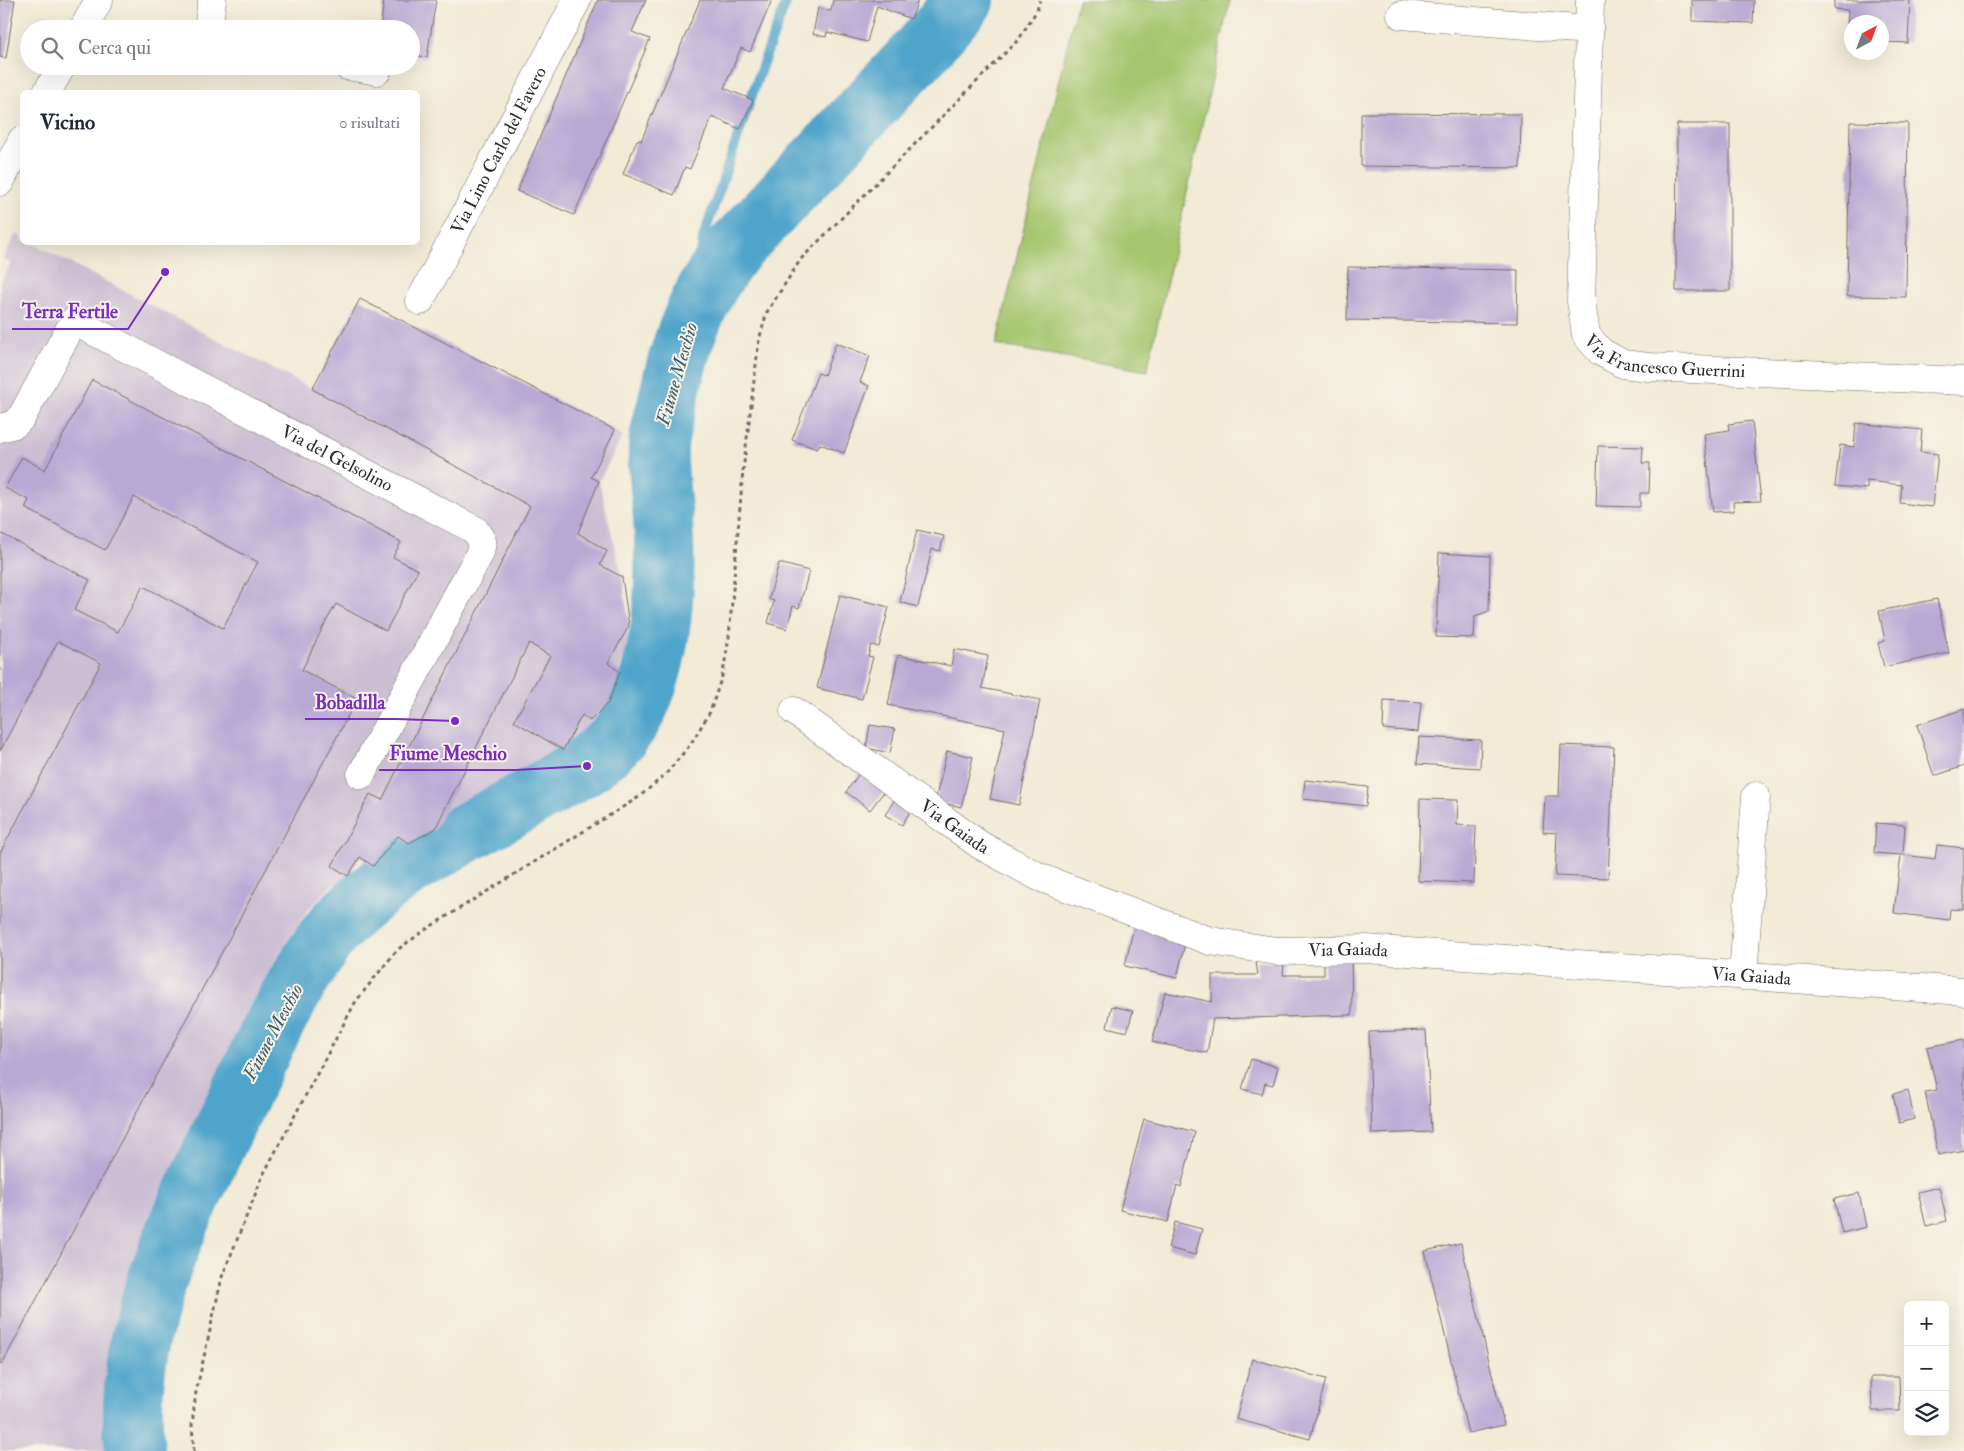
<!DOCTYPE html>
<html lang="it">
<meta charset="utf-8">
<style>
body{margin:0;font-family:"IM FELL Double Pica",serif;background:#f2f2f3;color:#1f2937}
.controls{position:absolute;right:15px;bottom:15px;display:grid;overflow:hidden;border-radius:8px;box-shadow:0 5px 20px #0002}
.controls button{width:45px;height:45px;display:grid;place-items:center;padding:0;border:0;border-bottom:1px solid #e0e1e3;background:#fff;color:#1f2937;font:25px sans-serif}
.compass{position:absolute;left:1844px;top:15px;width:45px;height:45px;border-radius:50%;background:#fff;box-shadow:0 5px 20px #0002;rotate:41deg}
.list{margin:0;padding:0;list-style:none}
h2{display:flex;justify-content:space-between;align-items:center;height:65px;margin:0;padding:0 20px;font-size:21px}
h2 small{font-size:16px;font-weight:400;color:#747a83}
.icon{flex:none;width:28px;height:28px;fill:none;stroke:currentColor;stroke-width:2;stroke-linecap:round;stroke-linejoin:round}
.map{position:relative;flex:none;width:1964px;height:1451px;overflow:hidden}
.search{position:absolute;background:#fff;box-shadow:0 5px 20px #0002;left:20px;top:20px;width:400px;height:55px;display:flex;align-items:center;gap:12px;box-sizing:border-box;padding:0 18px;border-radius:28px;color:#747a83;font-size:19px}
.panel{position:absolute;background:#fff;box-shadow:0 5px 20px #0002;left:20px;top:90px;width:400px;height:155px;border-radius:8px}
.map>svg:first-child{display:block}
.industrial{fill:#ccbed3}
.green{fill:#a5c66e;stroke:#68784c}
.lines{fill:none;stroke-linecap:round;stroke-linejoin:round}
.stream{stroke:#4fa4cb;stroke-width:10}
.river{stroke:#4fa4cb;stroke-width:60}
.building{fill:#b8a8d4}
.minor-casing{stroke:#716e66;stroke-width:29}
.path{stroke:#716e66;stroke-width:3;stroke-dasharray:4 4;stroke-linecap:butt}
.minor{stroke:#fff;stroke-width:28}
.labels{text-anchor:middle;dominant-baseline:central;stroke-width:4;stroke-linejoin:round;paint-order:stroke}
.street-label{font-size:18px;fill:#2b2b2b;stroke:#f7f3e8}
.water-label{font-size:19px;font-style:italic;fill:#395b6b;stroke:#f7f3e8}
.leader{fill:none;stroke:#7b2cbf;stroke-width:2}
.callout-dot{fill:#7b2cbf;stroke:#f7f3e8;stroke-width:2}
.callout-label{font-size:19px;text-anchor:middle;font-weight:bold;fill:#7b2cbf;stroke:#f7f3e8;stroke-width:4;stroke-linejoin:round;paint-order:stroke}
</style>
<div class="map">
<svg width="1964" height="1451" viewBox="0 0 1964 1451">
<rect width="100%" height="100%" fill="#f7f3e8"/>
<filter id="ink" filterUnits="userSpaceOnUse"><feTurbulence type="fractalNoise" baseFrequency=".02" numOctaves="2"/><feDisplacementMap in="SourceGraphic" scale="10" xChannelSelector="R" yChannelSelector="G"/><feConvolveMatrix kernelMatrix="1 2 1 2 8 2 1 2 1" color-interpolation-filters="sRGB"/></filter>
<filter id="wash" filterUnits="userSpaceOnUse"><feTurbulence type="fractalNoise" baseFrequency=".0096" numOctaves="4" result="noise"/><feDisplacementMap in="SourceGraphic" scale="20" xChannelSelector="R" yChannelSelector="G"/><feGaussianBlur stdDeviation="1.12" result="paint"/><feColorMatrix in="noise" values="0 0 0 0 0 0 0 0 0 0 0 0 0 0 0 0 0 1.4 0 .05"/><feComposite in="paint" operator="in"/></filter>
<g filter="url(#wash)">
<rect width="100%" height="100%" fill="#f2ead5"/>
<path class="industrial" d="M16,234L22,237V242L32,243L312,389L360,299L623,436L599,481L622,577L629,626L626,650L608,703L590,721L582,734L563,750L560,749L435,829L373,866L359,857L348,876L331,886L308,910L277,956L205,1102L165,1193L130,1289L113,1352L109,1386L112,1451H0V284L11,263L3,259Z"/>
<path class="green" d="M1078,0H1230L1147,371L996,345Z"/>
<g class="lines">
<path class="stream" d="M699,301L703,238L763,63L787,0"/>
<path class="river" d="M135,1451C120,1328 184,1212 235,1105C262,1048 288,992 324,941C343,914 372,893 398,874C439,845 491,820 535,795C572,775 613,753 634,715C664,660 667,580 663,519C661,495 657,470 658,447C659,433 664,418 667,405C679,346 696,296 734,249L922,50L964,0"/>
</g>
<g id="blocks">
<g class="building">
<path d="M0,0H15L6,58L0,57Z"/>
<path d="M384,0H436L427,57L411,55V29H380Z"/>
<path d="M598,0H646L632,32L650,39L574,215L517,191Z"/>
<path d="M700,0H772L750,52L741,48L724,88L753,100L740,129L712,117L690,169L685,167L674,195L623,174L637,140L641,141Z"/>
<path d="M833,0H918L911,19L877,6L867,42L827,32L826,37L813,34L818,8L831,11Z"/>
<path d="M1692,0H1754L1753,23L1692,21Z"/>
<path d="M1834,0H1910L1908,43L1882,42V22H1852V41L1846,40L1848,10L1834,9Z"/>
<path d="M1361,113L1521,114L1520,168L1361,166Z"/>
<path d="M1850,122L1908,123L1906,297L1847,296Z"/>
<path d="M1677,124H1730V291H1676Z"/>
<path d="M1348,267L1518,270L1517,323L1347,320Z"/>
<path d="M360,299L615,430L591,477L599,481L578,533L607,551L600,565L622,577L629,626L608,663L620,672L608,703L590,721L582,715L563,750L514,721L550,656L529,643L435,829L409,843L398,836L373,866L360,857L348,876L332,866L370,794L382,800L530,506L312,389Z"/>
<path d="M836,343L870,356L860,382L869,386L844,453L820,444L817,449L792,440L818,373L824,375Z"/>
<path d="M92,380L401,542L393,557L418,570L386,631L336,604L322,629L302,670L357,699L2,1364L0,1363V853L101,663L58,641L0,751V533L90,580L74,610L118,632L143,586L223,628L258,562L134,497L105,550L25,508L29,500L5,488L22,457L45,470Z"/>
<path d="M1752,421L1761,501L1733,502L1734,511L1713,512L1704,434L1729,430L1728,424Z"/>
<path d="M1856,423L1922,430L1920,452L1938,454L1932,507L1900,503L1902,485L1867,481V489L1835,486L1840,445L1854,447Z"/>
<path d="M1598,446L1643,447L1642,463H1650L1649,493H1640V507L1596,506Z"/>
<path d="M917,530L944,536L940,551L932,549L918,607L900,602Z"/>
<path d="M1439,553L1490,556L1489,611L1475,616L1474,638L1436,637Z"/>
<path d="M779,563L809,571L799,608L793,606L787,629L768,623L774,601L769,599Z"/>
<path d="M840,595L889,607L879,647L871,645L868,656L873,657L862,699L817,688Z"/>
<path d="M1937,599L1949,653L1884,667L1878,643L1885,641L1879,611Z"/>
<path d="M954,649L988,656L982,688L1040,700L1019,805L990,799L1005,729L888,705L898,655L951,666Z"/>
<path d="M1384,700L1421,702L1418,732L1383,729Z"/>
<path d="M1964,709V766L1934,776L1917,725Z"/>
<path d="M870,725L895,729L890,753L866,748Z"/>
<path d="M1419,737L1481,740L1480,768L1417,764Z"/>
<path d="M1561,745L1614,747L1608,878L1555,876L1557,833L1543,832L1545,796H1559Z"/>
<path d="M947,751L973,757L961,807L935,801Z"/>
<path d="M861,771L886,789L870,810L846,792Z"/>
<path d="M1305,780L1368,787L1366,806L1303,799Z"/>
<path d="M896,797L913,807L902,825L885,815Z"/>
<path d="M1420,799L1458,800L1457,825L1476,826L1474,883L1418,881Z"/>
<path d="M1876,823L1905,825L1903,855L1935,859L1937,845L1964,848V910L1950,909L1949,920L1894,913L1901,855L1874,853Z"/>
<path d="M1134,926L1186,939L1177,978L1125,966Z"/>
<path d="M1351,956L1352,1015L1213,1019L1207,1053L1152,1042L1165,992L1212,1002V975H1258L1256,962H1284L1283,975H1324V957Z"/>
<path d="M1112,1006L1133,1011L1127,1032L1107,1027Z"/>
<path d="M1426,1030L1431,1132L1372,1134L1369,1032Z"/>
<path d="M1964,1040V1150L1938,1155L1925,1092L1937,1090L1927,1047Z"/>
<path d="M1251,1059L1278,1067L1273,1085L1265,1083L1262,1094L1242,1089Z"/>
<path d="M1908,1090L1914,1119L1899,1123L1893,1094Z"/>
<path d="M1144,1119L1195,1132L1181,1187L1177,1185L1168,1222L1120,1210Z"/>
<path d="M1939,1187L1947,1221L1926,1226L1918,1192Z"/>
<path d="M1859,1193L1866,1227L1842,1233L1834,1199Z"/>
<path d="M1175,1222L1202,1229L1195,1255L1168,1248Z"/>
<path d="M1461,1243L1504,1425L1468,1433L1425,1251Z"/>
<path d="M1252,1359L1326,1379L1310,1439L1236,1419Z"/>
<path d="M1871,1377H1899L1900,1411H1872Z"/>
</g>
</g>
</g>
<g filter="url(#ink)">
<use href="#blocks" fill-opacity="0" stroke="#716e66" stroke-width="1"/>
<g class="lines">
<defs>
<g id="minor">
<path id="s1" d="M1590,0L1581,301L1586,335L1601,352L1623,364L1648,367L1964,381"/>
<path d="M1401,15L1589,30"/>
<path d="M83,29L99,0"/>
<path d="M208,29L212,0"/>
<path d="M347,66L377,71"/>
<path d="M47,92L62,66"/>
<path d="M0,182L22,140"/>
<path id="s2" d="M420,301L577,0"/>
<path id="s3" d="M0,428L15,424L21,418L74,321L475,530L482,541L480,553L361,775"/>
<path id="s4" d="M794,711L980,845L1039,877L1210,941L1276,951L1365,949L1964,991"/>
<path d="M1743,976L1756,796"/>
</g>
</defs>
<use href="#minor" class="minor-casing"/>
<path class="path" d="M194,1451L192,1425L196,1392L222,1277L263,1175L356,1001L397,950L428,928L639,797L666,774L690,745L710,712L723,673L729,637L743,471L759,340L767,312L801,259L1019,39L1037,10L1040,0"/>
<use href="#minor" class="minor"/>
</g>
</g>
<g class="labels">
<g class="street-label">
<text stroke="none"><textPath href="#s2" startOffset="170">Via Lino Carlo del Favero</textPath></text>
<text stroke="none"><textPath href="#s1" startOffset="422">Via Francesco Guerrini</textPath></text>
<text stroke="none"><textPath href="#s3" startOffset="431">Via del Gelsolino</textPath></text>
<text stroke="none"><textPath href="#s4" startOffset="198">Via Gaiada</textPath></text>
<text stroke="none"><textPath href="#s4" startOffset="618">Via Gaiada</textPath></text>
<text stroke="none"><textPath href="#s4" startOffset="1022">Via Gaiada</textPath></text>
</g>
<g class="water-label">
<text transform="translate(677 374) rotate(-74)">Fiume Meschio</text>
<text transform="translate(273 1032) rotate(-62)">Fiume Meschio</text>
</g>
</g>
<path class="leader" d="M165 272L128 329H12M455 721L396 719H305M587 766L516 770H379"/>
<g class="callout-dot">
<circle cx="165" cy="272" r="5"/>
<circle cx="455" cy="721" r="5"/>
<circle cx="587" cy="766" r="5"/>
</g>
<g class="callout-label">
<text x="70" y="318">Terra Fertile</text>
<text x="350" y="709">Bobadilla</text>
<text x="448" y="760">Fiume Meschio</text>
</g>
</svg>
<div class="controls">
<button>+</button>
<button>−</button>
<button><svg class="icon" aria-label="layers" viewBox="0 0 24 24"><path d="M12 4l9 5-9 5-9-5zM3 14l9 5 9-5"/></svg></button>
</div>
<svg class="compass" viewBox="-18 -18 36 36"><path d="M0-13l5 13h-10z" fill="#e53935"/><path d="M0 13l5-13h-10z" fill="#747a83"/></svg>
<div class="search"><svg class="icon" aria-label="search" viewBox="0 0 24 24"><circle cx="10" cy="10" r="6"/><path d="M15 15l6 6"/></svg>Cerca qui</div>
<section class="panel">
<h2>Vicino<small>0 risultati</small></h2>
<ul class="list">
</ul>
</section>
</div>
